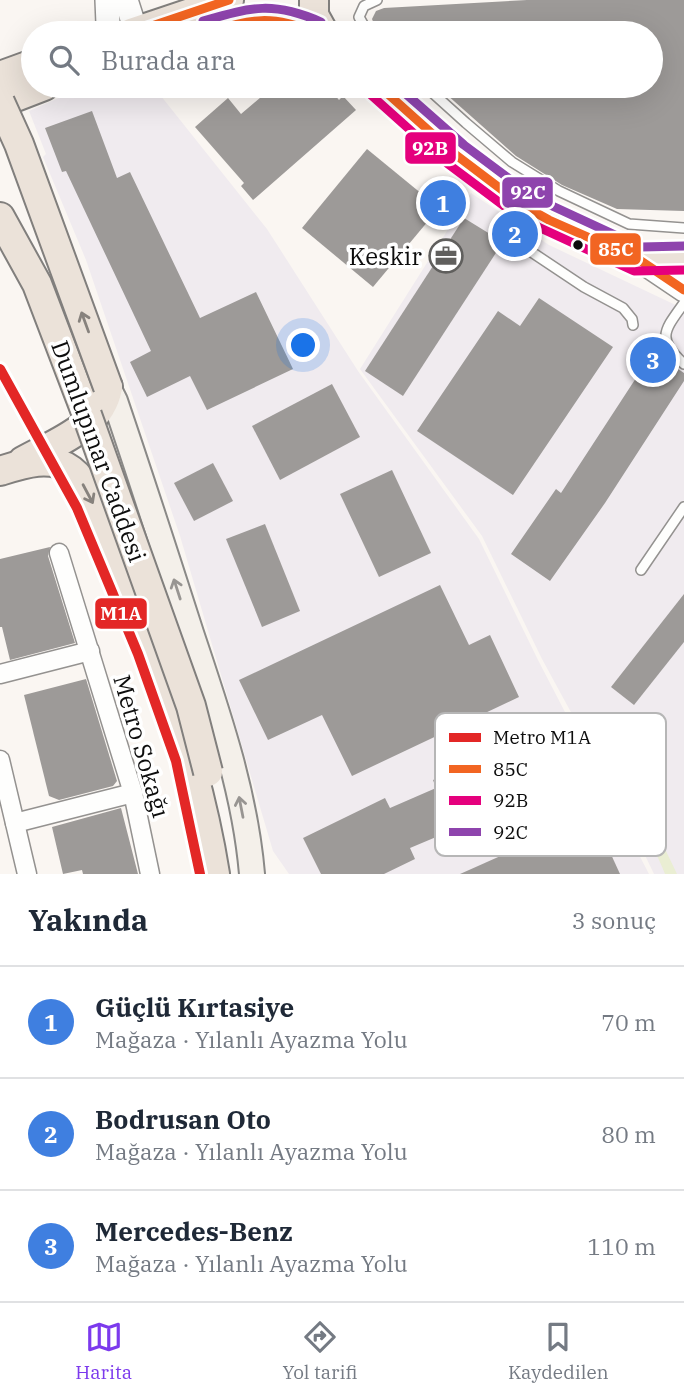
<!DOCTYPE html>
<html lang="tr">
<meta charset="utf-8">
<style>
body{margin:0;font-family:"IBM Plex Serif",serif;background:#f2f2f3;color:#1f2937}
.you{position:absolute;left:304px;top:346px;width:24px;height:24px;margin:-18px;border:5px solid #fff;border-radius:50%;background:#1a73e8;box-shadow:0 0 0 10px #1a73e833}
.badge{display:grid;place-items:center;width:46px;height:46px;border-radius:50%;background:#7c3aed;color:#fff;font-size:23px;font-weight:700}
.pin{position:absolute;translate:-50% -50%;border:4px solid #fff;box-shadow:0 2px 7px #0006}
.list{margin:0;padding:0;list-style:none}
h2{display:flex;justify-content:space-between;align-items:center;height:91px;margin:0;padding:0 28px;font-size:30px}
h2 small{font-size:23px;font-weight:400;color:#747a83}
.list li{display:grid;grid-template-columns:46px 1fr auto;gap:21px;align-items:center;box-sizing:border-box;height:112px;padding:0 28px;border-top:2px solid #e0e1e3}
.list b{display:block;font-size:26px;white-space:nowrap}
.list p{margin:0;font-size:23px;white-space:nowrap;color:#747a83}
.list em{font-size:23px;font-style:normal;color:#747a83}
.icon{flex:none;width:38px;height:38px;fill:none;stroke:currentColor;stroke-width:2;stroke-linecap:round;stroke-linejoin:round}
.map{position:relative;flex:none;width:684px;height:874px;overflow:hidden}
.search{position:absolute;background:#fff;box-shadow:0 7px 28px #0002;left:21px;right:21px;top:21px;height:77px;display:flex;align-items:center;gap:18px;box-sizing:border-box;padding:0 24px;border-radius:38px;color:#747a83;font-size:26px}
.sheet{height:427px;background:#fff}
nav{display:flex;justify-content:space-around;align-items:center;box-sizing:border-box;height:98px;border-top:2px solid #e0e1e3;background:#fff;font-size:19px;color:#747a83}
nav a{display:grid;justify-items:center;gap:4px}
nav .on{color:#7c3aed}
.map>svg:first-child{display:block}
.industrial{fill:#f0ebef}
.green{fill:#eaeed3}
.building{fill:#9d9a98}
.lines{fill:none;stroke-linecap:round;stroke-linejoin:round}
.service-casing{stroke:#949290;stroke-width:12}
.minor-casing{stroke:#949290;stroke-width:21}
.tertiary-casing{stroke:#949290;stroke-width:26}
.secondary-casing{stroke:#8a8987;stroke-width:28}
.primary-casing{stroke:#817f7d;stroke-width:32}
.service{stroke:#fefefd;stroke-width:9}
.minor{stroke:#fefefd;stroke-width:18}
.tertiary{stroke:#fefefd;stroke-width:23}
.secondary{stroke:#f4f0ea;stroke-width:24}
.primary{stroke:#ebe2d9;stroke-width:28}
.primary-bridge-casing{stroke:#817f7d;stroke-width:32;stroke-linecap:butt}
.primary-bridge{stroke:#ebe2d9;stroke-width:28}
.bus-1-casing{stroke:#fff;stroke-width:14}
.bus-2-casing{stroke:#fff;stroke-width:14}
.bus-3-casing{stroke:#fff;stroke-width:14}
.bus-1{stroke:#f26522;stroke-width:9}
.bus-2{stroke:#e5007d;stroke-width:9}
.bus-3{stroke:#8e44ad;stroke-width:9}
.metro-1-casing{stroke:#fff;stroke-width:16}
.metro-1{stroke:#e32726;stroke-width:10}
.oneway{stroke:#87827d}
.oneway2{stroke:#989592}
.bus-dot{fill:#0d0d0d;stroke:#fff;stroke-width:2.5}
.labels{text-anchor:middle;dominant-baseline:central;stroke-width:7;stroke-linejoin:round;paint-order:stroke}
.poi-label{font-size:24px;fill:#0d0d0d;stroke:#fff;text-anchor:end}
.street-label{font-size:24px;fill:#0d0d0d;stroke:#fff}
.key{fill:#fff;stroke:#b6b6b6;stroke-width:2}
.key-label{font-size:19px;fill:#0d0d0d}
.line-badge{stroke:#fff;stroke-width:2.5}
.badge-label{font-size:19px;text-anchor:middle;font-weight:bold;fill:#fff}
</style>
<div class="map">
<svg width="684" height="874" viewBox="0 0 684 874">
<rect width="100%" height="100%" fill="#faf6f2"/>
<g class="industrial">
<path d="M86,86H153L267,229L358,371L479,539L538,660L649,874H289L273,851L180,536L86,260L43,157L46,154L29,111Z"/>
<path d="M471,193L549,245L684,309V874H654L615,793L542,659L482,536L360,369Z"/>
</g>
<path class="green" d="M614,742L622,748L623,761L677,874H665C650,832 610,789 614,742Z"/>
<g class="building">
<path d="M527,0H684V211L617,209L562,185L516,156L437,86H651V33H389L388,28L374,24L372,19L376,11L384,8Z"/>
<path d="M274,86H327L339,100L343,96L356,110L253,200L241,186L244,183L195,127L228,98L241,114Z"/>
<path d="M92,111L117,178L130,172L200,318L256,292L293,369L207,410L190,376L147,397L130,362L151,351L66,171L62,172L45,128Z"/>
<path d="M367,149L439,208L373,287L302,228Z"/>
<path d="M464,218L503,242L403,396L365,371Z"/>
<path d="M539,298L613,347L513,495L417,431L498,311L520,326Z"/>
<path d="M653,352L684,373V381L605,503L550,581L511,554L556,489L561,493Z"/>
<path d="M332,384L360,437L280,480L252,426Z"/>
<path d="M213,463L233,501L194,521L174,483Z"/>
<path d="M392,470L431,553L379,577L340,494Z"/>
<path d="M265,524L300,611L262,627L226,539Z"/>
<path d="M50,547L48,556L75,643L10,660L2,627H0V559Z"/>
<path d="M440,585L469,645L490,635L519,697L352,776L322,715L268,740L239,680Z"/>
<path d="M684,594V642L634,705L611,687Z"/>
<path d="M86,679L117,781L113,786L59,800L49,796L24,695Z"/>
<path d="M457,769L477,813L446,826L448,832L410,848L415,859L384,874H321L303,838L385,798L390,808L436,788L433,780Z"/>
<path d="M121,808L138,874H83L82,870L63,874L52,827Z"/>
<path d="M593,815L620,874H460Z"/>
</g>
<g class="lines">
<defs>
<g id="service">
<path d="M368,33L359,17L364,6L377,0"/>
<path d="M425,86L466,123L512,162L559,191L629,224L684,228"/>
<path d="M528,214L524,243L527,249L584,287L623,308L632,319L633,325"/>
<path d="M684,303C664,331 656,338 684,364"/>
<path d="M641,570L684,507"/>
</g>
<g id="minor">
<path d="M59,553L133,793L150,874"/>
<path d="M0,674L90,651"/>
<path d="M0,760L27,874"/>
<path d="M15,823L133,793"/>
</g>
<g id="tertiary">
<path d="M126,0L134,25L139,31"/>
<path d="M106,33L108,24L107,0"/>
<path d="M638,259L684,290"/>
</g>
<path id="secondary" d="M108,387L115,401C141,478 166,555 191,633C217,711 245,791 252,874"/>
<g id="primary">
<path d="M314,0V15L324,33"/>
<path d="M131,33L229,0"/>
<path d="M207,33C254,19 269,11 316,33"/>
<path d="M0,76L33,64"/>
<path d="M379,86L456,155L529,209L638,259L684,258"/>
<path d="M0,103L44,86"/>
<path d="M0,217L37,284L87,415"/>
<path d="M23,461C55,443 102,427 108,387"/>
<path d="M0,471C22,464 51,454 71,470C93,487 102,524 113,549C157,654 197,761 215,874"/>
</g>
</defs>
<use href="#service" class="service-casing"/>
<use href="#minor" class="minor-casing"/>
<use href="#tertiary" class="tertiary-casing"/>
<use href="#secondary" class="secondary-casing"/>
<use href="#primary" class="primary-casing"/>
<use href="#service" class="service"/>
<use href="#minor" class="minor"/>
<use href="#tertiary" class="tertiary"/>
<use href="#secondary" class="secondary"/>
<use href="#primary" class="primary"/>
<defs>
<g id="primary-bridge">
<path d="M0,102L19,144L108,387"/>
<path d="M87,415L191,706L208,772"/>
</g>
</defs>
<use href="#primary-bridge" class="primary-bridge-casing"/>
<use href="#primary-bridge" class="primary-bridge"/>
<defs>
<g id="bus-1">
<path d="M131,33L229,0"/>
<path d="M207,33C252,19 271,14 316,33"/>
<path d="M379,86L456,155L522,205L549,220L638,259L684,290"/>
</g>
<path id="bus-2" d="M371,95L448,164L523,220L634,271L684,270"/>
<g id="bus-3">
<path d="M203,21C252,7 273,1 321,22"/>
<path d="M397,86L464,145L535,198L641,247L684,246"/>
</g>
</defs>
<use href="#bus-1" class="bus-1-casing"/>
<use href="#bus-2" class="bus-2-casing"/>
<use href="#bus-3" class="bus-3-casing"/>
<use href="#bus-1" class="bus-1"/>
<use href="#bus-2" class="bus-2"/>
<use href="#bus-3" class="bus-3"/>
<defs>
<path id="metro-1" d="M0,369L77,508L138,654L176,761L200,874"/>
</defs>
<use href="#metro-1" class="metro-1-casing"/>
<use href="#metro-1" class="metro-1"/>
</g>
<defs><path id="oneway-shaft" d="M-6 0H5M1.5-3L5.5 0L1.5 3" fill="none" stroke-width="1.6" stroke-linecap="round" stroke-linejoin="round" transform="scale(1.75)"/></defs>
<g class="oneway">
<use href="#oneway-shaft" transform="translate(85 322) rotate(-110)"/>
<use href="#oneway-shaft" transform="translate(88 494) rotate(62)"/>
</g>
<g class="oneway2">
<use href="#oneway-shaft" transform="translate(177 589) rotate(-108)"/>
<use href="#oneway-shaft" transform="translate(241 807) rotate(-101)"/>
</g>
<defs>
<symbol id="office-ring" viewBox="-11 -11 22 22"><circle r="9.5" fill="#fff" stroke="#605f5d" stroke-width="1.5"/><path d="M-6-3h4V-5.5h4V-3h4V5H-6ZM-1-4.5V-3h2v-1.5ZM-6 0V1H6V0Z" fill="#605f5d"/></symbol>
</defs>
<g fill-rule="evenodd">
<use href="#office-ring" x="427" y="237" width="38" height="38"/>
</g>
<circle class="bus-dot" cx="578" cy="245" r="6"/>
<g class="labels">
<g class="poi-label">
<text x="422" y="256">Keskir</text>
</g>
<g class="street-label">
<text transform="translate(99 451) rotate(70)">Dumlupınar Caddesi</text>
<text transform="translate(142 746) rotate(74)">Metro Sokağı</text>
</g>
</g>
<rect x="435" y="713" width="231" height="143" rx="10" class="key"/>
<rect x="449" y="733" width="32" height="9" fill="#e32726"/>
<rect x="449" y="765" width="32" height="8" fill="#f26522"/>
<rect x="449" y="796" width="32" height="9" fill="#e5007d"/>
<rect x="449" y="828" width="32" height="8" fill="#8e44ad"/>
<g class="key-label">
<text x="493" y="744">Metro M1A</text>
<text x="493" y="776">85C</text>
<text x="493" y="807">92B</text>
<text x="493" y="839">92C</text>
</g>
<g class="line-badge">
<rect x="404" y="131" width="53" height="34" rx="7" fill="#e5007d"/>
<rect x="501" y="176" width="53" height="33" rx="7" fill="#8e44ad"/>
<rect x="589" y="232" width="53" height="34" rx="7" fill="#f26522"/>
<rect x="94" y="597" width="54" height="33" rx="7" fill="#e32726"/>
</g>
<g class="badge-label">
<text x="430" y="155">92B</text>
<text x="528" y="199">92C</text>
<text x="616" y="256">85C</text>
<text x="121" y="620">M1A</text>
</g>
</svg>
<div class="you"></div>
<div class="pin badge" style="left:443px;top:203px;background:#3f7fe0">1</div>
<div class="pin badge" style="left:515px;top:234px;background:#3f7fe0">2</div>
<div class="pin badge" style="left:653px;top:360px;background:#3f7fe0">3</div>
<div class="search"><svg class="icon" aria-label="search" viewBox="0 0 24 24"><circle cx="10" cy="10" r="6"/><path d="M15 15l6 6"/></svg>Burada ara</div>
</div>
<section class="sheet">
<h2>Yakında<small>3 sonuç</small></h2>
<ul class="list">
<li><span class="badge" style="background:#3f7fe0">1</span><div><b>Güçlü Kırtasiye</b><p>Mağaza · Yılanlı Ayazma Yolu</p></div><em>70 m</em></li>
<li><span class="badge" style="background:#3f7fe0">2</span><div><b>Bodrusan Oto</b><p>Mağaza · Yılanlı Ayazma Yolu</p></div><em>80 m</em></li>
<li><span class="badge" style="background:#3f7fe0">3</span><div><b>Mercedes-Benz</b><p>Mağaza · Yılanlı Ayazma Yolu</p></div><em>110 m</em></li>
</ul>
</section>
<nav>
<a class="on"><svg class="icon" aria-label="map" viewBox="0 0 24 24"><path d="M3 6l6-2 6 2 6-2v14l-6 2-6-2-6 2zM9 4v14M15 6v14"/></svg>Harita</a>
<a><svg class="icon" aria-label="directions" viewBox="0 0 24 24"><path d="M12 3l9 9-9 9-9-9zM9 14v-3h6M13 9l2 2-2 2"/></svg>Yol tarifi</a>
<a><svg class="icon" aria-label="saved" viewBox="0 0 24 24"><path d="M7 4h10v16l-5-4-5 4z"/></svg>Kaydedilen</a>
</nav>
